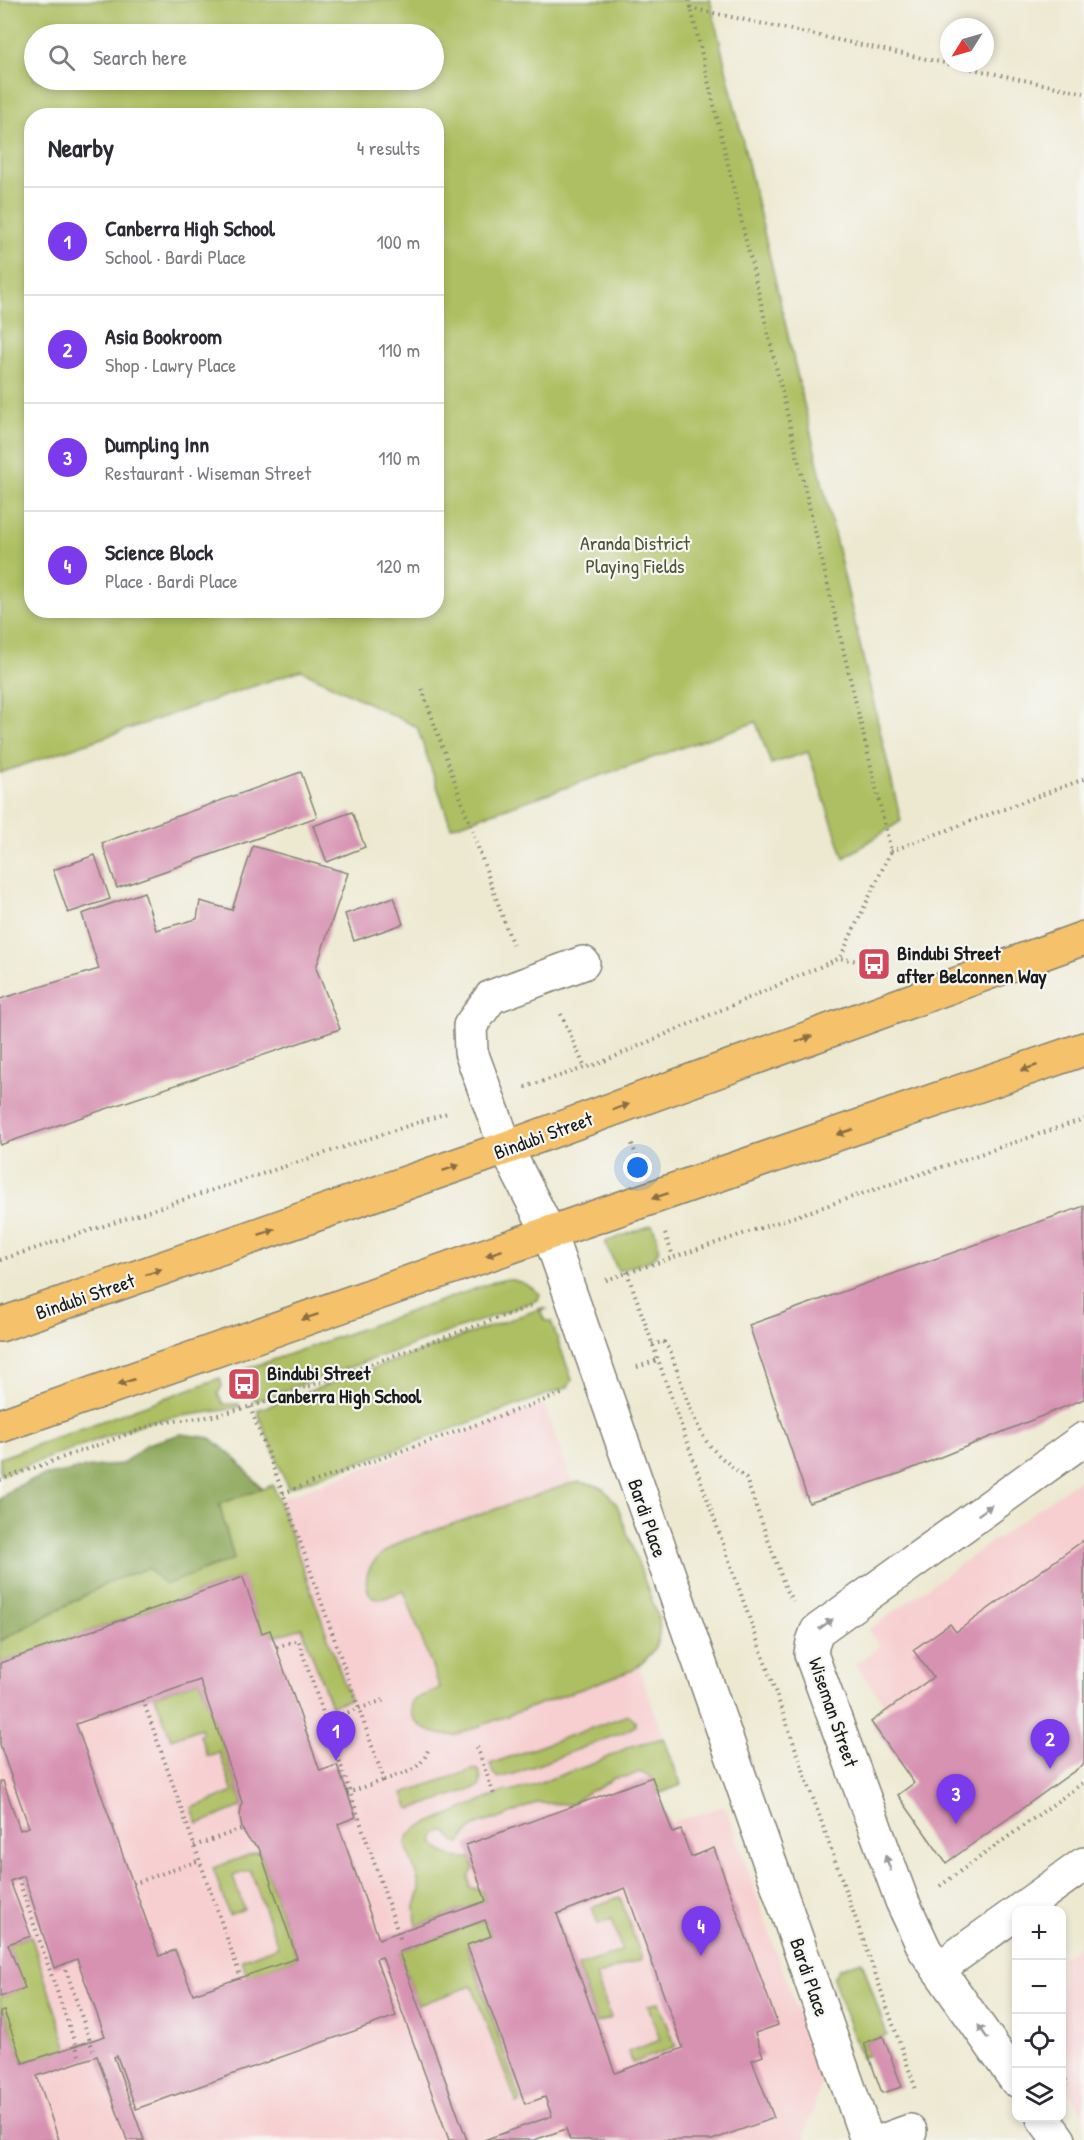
<!DOCTYPE html>
<meta charset="utf-8">
<style>
body{margin:0;font-family:"Patrick Hand",sans-serif;background:#f2f2f3;color:#2b2b33}
.controls{position:absolute;right:18px;bottom:18px;display:grid;overflow:hidden;border-radius:12px;box-shadow:0 3px 9px #0003}
.controls button{width:54px;height:54px;display:grid;place-items:center;padding:0;border:0;border-bottom:2px solid #e1e1e2;background:#fff;color:#2b2b33;font:30px sans-serif}
.compass{position:absolute;left:940px;top:18px;width:54px;height:54px;border-radius:50%;background:#fff;box-shadow:0 3px 9px #0003;rotate:233deg}
.you{position:absolute;left:638px;top:1168px;width:21px;height:21px;margin:-15px;border:4px solid #fff;border-radius:50%;background:#1a73e8;box-shadow:0 0 0 9px #1a73e833}
.badge{display:grid;place-items:center;width:39px;height:39px;border-radius:50%;background:#7c3aed;color:#fff;font-size:20px;font-weight:700}
.pin{position:absolute;translate:-50% -50px;filter:drop-shadow(0 2px 3px #0008)}
.pin::after{content:'';position:absolute;top:32px;width:21px;height:18px;background:inherit;clip-path:polygon(0 0,100% 0,50% 100%)}
.list{margin:0;padding:0;list-style:none}
h2{display:flex;justify-content:space-between;align-items:center;height:78px;margin:0;padding:0 24px;font-size:26px}
h2 small{font-size:20px;font-weight:400;color:#7c7c81}
.list li{display:grid;grid-template-columns:39px 1fr auto;gap:18px;align-items:center;box-sizing:border-box;height:108px;padding:0 24px;border-top:2px solid #e1e1e2}
.list b{display:block;font-size:22px;white-space:nowrap}
.list p{margin:0;font-size:20px;white-space:nowrap;color:#7c7c81}
.list em{font-size:20px;font-style:normal;color:#7c7c81}
.icon{flex:none;width:33px;height:33px;fill:none;stroke:currentColor;stroke-width:2;stroke-linecap:round;stroke-linejoin:round}
.map{position:relative;flex:none;width:1084px;height:2140px;overflow:hidden}
.search{position:absolute;background:#fff;box-shadow:0 3px 9px #0003;left:24px;top:24px;width:420px;height:66px;display:flex;align-items:center;gap:15px;box-sizing:border-box;padding:0 21px;border-radius:33px;color:#7c7c81;font-size:22px}
.panel{position:absolute;background:#fff;box-shadow:0 3px 9px #0003;left:24px;top:108px;width:420px;height:510px;border-radius:24px}
.map>svg:first-child{display:block}
.built{fill:#f7cfd0}
.green{fill:#adbf62;stroke:#646e3f;stroke-width:1.5;fill-rule:evenodd}
.forest{fill:#8aa658;stroke:#53613a;stroke-width:1.5}
.building{fill:#d791b1;fill-rule:evenodd}
.lines{fill:none;stroke-linecap:round;stroke-linejoin:round}
.minor-casing{stroke:#848276;stroke-width:36}
.major-casing{stroke:#848276;stroke-width:36}
.path{stroke:#848276;stroke-width:4;stroke-dasharray:1.5 4.5;stroke-linecap:butt}
.minor{stroke:#fff;stroke-width:33}
.major{stroke:#f5c16b;stroke-width:33}
.oneway{fill:#886e44}
.oneway2{fill:#999}
.labels{text-anchor:middle;dominant-baseline:central;stroke-width:4.5;stroke-linejoin:round;paint-order:stroke}
.park-label{font-size:20px;fill:#4f5534;stroke:#f6f6f2}
.poi-label{font-size:20px;font-weight:bold;fill:#1c1c1c;stroke:#f6f6f2;text-anchor:start}
.street-label{font-size:20px;fill:#1c1c1c;stroke:#f6f6f2}
</style>
<div class="map">
<svg width="1084" height="2140" viewBox="0 0 1084 2140">
<rect width="100%" height="100%" fill="#f6f6f2"/>
<filter id="ink" filterUnits="userSpaceOnUse"><feTurbulence type="fractalNoise" baseFrequency=".0167" numOctaves="2"/><feDisplacementMap in="SourceGraphic" scale="12" xChannelSelector="R" yChannelSelector="G"/><feConvolveMatrix kernelMatrix="1 2 1 2 8 2 1 2 1" color-interpolation-filters="sRGB"/></filter>
<filter id="wash" filterUnits="userSpaceOnUse"><feTurbulence type="fractalNoise" baseFrequency=".008" numOctaves="4" result="noise"/><feDisplacementMap in="SourceGraphic" scale="24" xChannelSelector="R" yChannelSelector="G"/><feGaussianBlur stdDeviation="1.35" result="paint"/><feColorMatrix in="noise" values="0 0 0 0 0 0 0 0 0 0 0 0 0 0 0 0 0 1.4 0 .05"/><feComposite in="paint" operator="in"/></filter>
<g filter="url(#wash)">
<rect width="100%" height="100%" fill="#ede9d1"/>
<g class="built">
<path d="M544,1404L681,1785L658,1794L669,1823L725,1806L822,2082L805,2135L807,2140H0V1645L219,1504L273,1485L279,1499Z"/>
<path d="M1084,1476V1764L946,1863L914,1783L871,1722L888,1709L855,1664L880,1646L868,1630Z"/>
<path d="M1084,1942V2114L1062,2083V1958Z"/>
</g>
<g class="green">
<path d="M0,0H710L901,821L844,858L808,752L771,764L756,722L451,827L417,727L301,670L0,773ZM34,34H434V80H34ZM32,116H436V610H32Z"/>
<path d="M652,1225C670,1263 649,1259 618,1271L605,1242Z"/>
<path d="M507,1279C521,1281 529,1285 540,1294L538,1300L255,1401L244,1370L494,1282Z"/>
<path d="M542,1308L546,1309L540,1311L545,1321H551L572,1380L568,1387L288,1488L257,1410Z"/>
<path d="M220,1378L222,1386L218,1394L223,1404H239V1407C208,1414 175,1415 144,1423L0,1475V1458Z"/>
<path d="M579,1482C599,1484 605,1488 617,1505L659,1620C662,1644 652,1656 633,1670L455,1735C434,1736 407,1727 411,1701L440,1688L404,1591C396,1593 386,1599 378,1599C372,1599 369,1595 368,1590C360,1567 384,1550 403,1541L566,1485Z"/>
<path d="M273,1485L350,1699L331,1706L302,1628L273,1637L270,1631L262,1633L242,1577L0,1663V1641L113,1580L148,1568L234,1559L219,1504Z"/>
<path d="M200,1680L242,1802L241,1807L198,1824L192,1808L233,1792L219,1752L207,1756L200,1735L203,1733L201,1728L171,1739L155,1696Z"/>
<path d="M628,1715L635,1721V1726L626,1731L514,1774L498,1778L493,1773L490,1764Z"/>
<path d="M664,1738L681,1785L658,1794L652,1777L639,1772L630,1776L614,1778L597,1789L590,1791L571,1804L536,1803L501,1818L481,1823L471,1828L460,1843L455,1842L448,1833L441,1831L435,1835L433,1842C440,1854 456,1859 471,1858L474,1868L469,1877L470,1887L482,1891L486,1901L416,1926L415,1906L420,1890L417,1877L406,1845L407,1837L417,1828L505,1791H514L530,1786L595,1763L631,1746Z"/>
<path d="M475,1769L479,1771L481,1781L479,1787L411,1809L408,1807L403,1793Z"/>
<path d="M260,1851L297,1958L247,1976L242,1960L278,1946L250,1870L233,1876L244,1909L229,1915L213,1868Z"/>
<path d="M620,1897L642,1959L596,1976L611,2018L597,2023L578,1966L622,1951L612,1919L598,1924L592,1907Z"/>
<path d="M485,1920L491,1936L467,1946L521,2102L517,2104L472,1986L418,2005L399,1952Z"/>
<path d="M31,1936L68,2049L23,2063L4,2011L0,2012V1997L24,1988L8,1944Z"/>
<path d="M862,1961L887,2035L864,2043L869,2055L861,2058L833,1978L839,1969Z"/>
<path d="M659,2002L676,2047L632,2063L628,2052L660,2040L648,2006Z"/>
</g>
<path class="forest" d="M181,1434L211,1438L238,1461L262,1489L219,1504L234,1559L165,1585L148,1568L113,1580L0,1641V1499L13,1488L43,1476L84,1468L122,1464L147,1444Z"/>
<g id="blocks">
<g class="building">
<path d="M301,772L317,817L117,888L102,843Z"/>
<path d="M352,812L365,847L327,862L313,826Z"/>
<path d="M253,846L348,873L316,968L340,1029L0,1145V999L99,969L82,914L144,892L156,930L197,919L200,901L232,910Z"/>
<path d="M95,855L110,899L68,913L53,870Z"/>
<path d="M394,897L403,924L354,941L345,914Z"/>
<path d="M1084,1206V1399L901,1473L809,1503L749,1325Z"/>
<path d="M1084,1540V1764L946,1863L898,1795L914,1783L871,1722L933,1677L913,1650L950,1624L956,1632Z"/>
<path d="M243,1577L262,1633L270,1630L320,1771L337,1765L356,1817L338,1824L379,1939L486,1901L466,1845L652,1777L673,1833L681,1830L691,1857L714,1848L778,2025L755,2033L763,2056L752,2060L774,2118L712,2140H570L566,2129L534,2140H484L552,2116L545,2097L525,2104L467,1945L491,1936L485,1920L399,1952L467,2140H449L382,1957L376,1959L396,2016L136,2109L117,2056L114,2057L144,2140H127L97,2056L37,2076L59,2140H0V2012L4,2011L23,2063L105,2036L77,1959L54,1968L24,1876L10,1881L31,1936L8,1944L25,1988L0,1997V1782L3,1781L20,1830L29,1827L0,1745V1663ZM200,1680L242,1802L240,1816L242,1829L249,1840L259,1848L297,1958L193,1994L175,1950L159,1956L76,1724ZM625,1888L683,2048L615,2073L557,1914Z"/>
<path d="M883,2036L902,2087L882,2093L864,2043Z"/>
</g>
</g>
</g>
<g filter="url(#ink)">
<use href="#blocks" fill-opacity="0" stroke="#848276" stroke-width="1.5"/>
<g class="lines">
<defs>
<g id="minor">
<path d="M583,963L491,997L470,1026L471,1052L506,1148L549,1233L867,2140"/>
<path d="M1020,1910L1084,1864"/>
<path d="M938,1969L1016,1913"/>
<path d="M1016,2080L925,1950L902,1901L811,1654L813,1642L817,1631L1084,1439"/>
<path d="M1043,2118L1059,2140"/>
<path d="M885,2140L910,2131"/>
</g>
<g id="major">
<path d="M0,1325L506,1148L1084,938"/>
<path d="M0,1426L549,1233L1084,1049"/>
</g>
</defs>
<use href="#minor" class="minor-casing"/>
<use href="#major" class="major-casing"/>
<g class="path">
<path d="M689,0L891,851L840,958"/>
<path d="M690,8L1084,93"/>
<path d="M422,689L513,946"/>
<path d="M891,851L1084,779"/>
<path d="M561,1014L585,1068"/>
<path d="M525,1087L600,1063L840,958L874,964"/>
<path d="M632,1144L638,1160"/>
<path d="M665,1234L673,1256"/>
<path d="M0,1260L450,1112"/>
<path d="M627,1272L917,2092"/>
<path d="M606,1280L1084,1119"/>
<path d="M652,1344L664,1342L670,1351C681,1379 689,1413 705,1439C715,1455 733,1466 746,1479L787,1592L793,1601"/>
<path d="M637,1367L658,1360"/>
<path d="M250,1407L283,1493L384,1780C403,1773 420,1772 428,1750"/>
<path d="M0,1480L159,1423L214,1416L263,1403L531,1306"/>
<path d="M283,1493L562,1394"/>
<path d="M277,1647L298,1640L401,1941"/>
<path d="M143,1700L241,1978"/>
<path d="M325,1720L387,1699"/>
<path d="M477,1747L494,1795"/>
<path d="M347,1793L384,1780"/>
<path d="M194,1846L242,1829"/>
<path d="M18,1878L79,2055"/>
<path d="M133,1884L200,1860"/>
<path d="M940,1886L1084,1782"/>
<path d="M64,1964L93,2050"/>
<path d="M1062,2075L1069,2085"/>
</g>
<use href="#minor" class="minor"/>
<use href="#major" class="major"/>
</g>
<defs><path id="oneway-solid" d="M-6-.8H1V-3.2L6.5 0L1 3.2V.8H-6Z" transform="scale(1.5)"/></defs>
<g class="oneway">
<use href="#oneway-solid" transform="translate(804 1039) rotate(-20)"/>
<use href="#oneway-solid" transform="translate(1029 1068) rotate(161)"/>
<use href="#oneway-solid" transform="translate(621 1107) rotate(-20)"/>
<use href="#oneway-solid" transform="translate(845 1132) rotate(161)"/>
<use href="#oneway-solid" transform="translate(451 1168) rotate(-19)"/>
<use href="#oneway-solid" transform="translate(660 1196) rotate(161)"/>
<use href="#oneway-solid" transform="translate(267 1232) rotate(-19)"/>
<use href="#oneway-solid" transform="translate(494 1253) rotate(161)"/>
<use href="#oneway-solid" transform="translate(154 1272) rotate(-19)"/>
<use href="#oneway-solid" transform="translate(310 1317) rotate(161)"/>
<use href="#oneway-solid" transform="translate(126 1382) rotate(161)"/>
</g>
<g class="oneway2">
<use href="#oneway-solid" transform="translate(985 1510) rotate(-36)"/>
<use href="#oneway-solid" transform="translate(826 1624) rotate(-36)"/>
<use href="#oneway-solid" transform="translate(888 1863) rotate(-110)"/>
<use href="#oneway-solid" transform="translate(983 2032) rotate(-125)"/>
</g>
</g>
<defs>
<symbol id="bus-square" viewBox="-11 -11 22 22"><rect x="-9" y="-9" width="18" height="18" rx="4" fill="#d1495b" stroke="#f6f6f2"/><path d="M-5-6H5V4H4V6H2V4H-2V6H-4V4H-5ZM-3.5-4V0h7V-4ZM-3.5 1.2v1.5H-2V1.2ZM2 1.2v1.5H3.5V1.2Z" fill="#fff"/></symbol>
</defs>
<g fill-rule="evenodd">
<use href="#bus-square" x="855" y="945" width="38" height="38"/>
<use href="#bus-square" x="225" y="1365" width="38" height="38"/>
</g>
<g class="labels">
<g class="park-label">
<text x="635" y="542">Aranda District<tspan x="635" dy="23">Playing Fields</tspan></text>
</g>
<g class="poi-label">
<text x="897" y="952">Bindubi Street<tspan x="897" dy="23">after Belconnen Way</tspan></text>
<text x="267" y="1372">Bindubi Street<tspan x="267" dy="23">Canberra High School</tspan></text>
</g>
<g class="street-label">
<text transform="translate(543 1135) rotate(-20)">Bindubi Street</text>
<text transform="translate(85 1296) rotate(-19)">Bindubi Street</text>
<text transform="translate(648 1518) rotate(71)">Bardi Place</text>
<text transform="translate(834 1712) rotate(71)">Wiseman Street</text>
<text transform="translate(810 1977) rotate(71)">Bardi Place</text>
</g>
</g>
</svg>
<div class="controls">
<button>+</button>
<button>−</button>
<button><svg class="icon" aria-label="locate" viewBox="0 0 24 24"><circle cx="12" cy="12" r="6"/><path d="M12 2v4M12 18v4M2 12h4M18 12h4"/></svg></button>
<button><svg class="icon" aria-label="layers" viewBox="0 0 24 24"><path d="M12 4l9 5-9 5-9-5zM3 14l9 5 9-5"/></svg></button>
</div>
<svg class="compass" viewBox="-18 -18 36 36"><path d="M0-13l5 13h-10z" fill="#e53935"/><path d="M0 13l5-13h-10z" fill="#7c7c81"/></svg>
<div class="you"></div>
<div class="pin badge" style="left:336px;top:1761px">1</div>
<div class="pin badge" style="left:1050px;top:1769px">2</div>
<div class="pin badge" style="left:956px;top:1824px">3</div>
<div class="pin badge" style="left:701px;top:1956px">4</div>
<div class="search"><svg class="icon" aria-label="search" viewBox="0 0 24 24"><circle cx="10" cy="10" r="6"/><path d="M15 15l6 6"/></svg>Search here</div>
<section class="panel">
<h2>Nearby<small>4 results</small></h2>
<ul class="list">
<li><span class="badge">1</span><div><b>Canberra High School</b><p>School · Bardi Place</p></div><em>100 m</em></li>
<li><span class="badge">2</span><div><b>Asia Bookroom</b><p>Shop · Lawry Place</p></div><em>110 m</em></li>
<li><span class="badge">3</span><div><b>Dumpling Inn</b><p>Restaurant · Wiseman Street</p></div><em>110 m</em></li>
<li><span class="badge">4</span><div><b>Science Block</b><p>Place · Bardi Place</p></div><em>120 m</em></li>
</ul>
</section>
</div>
